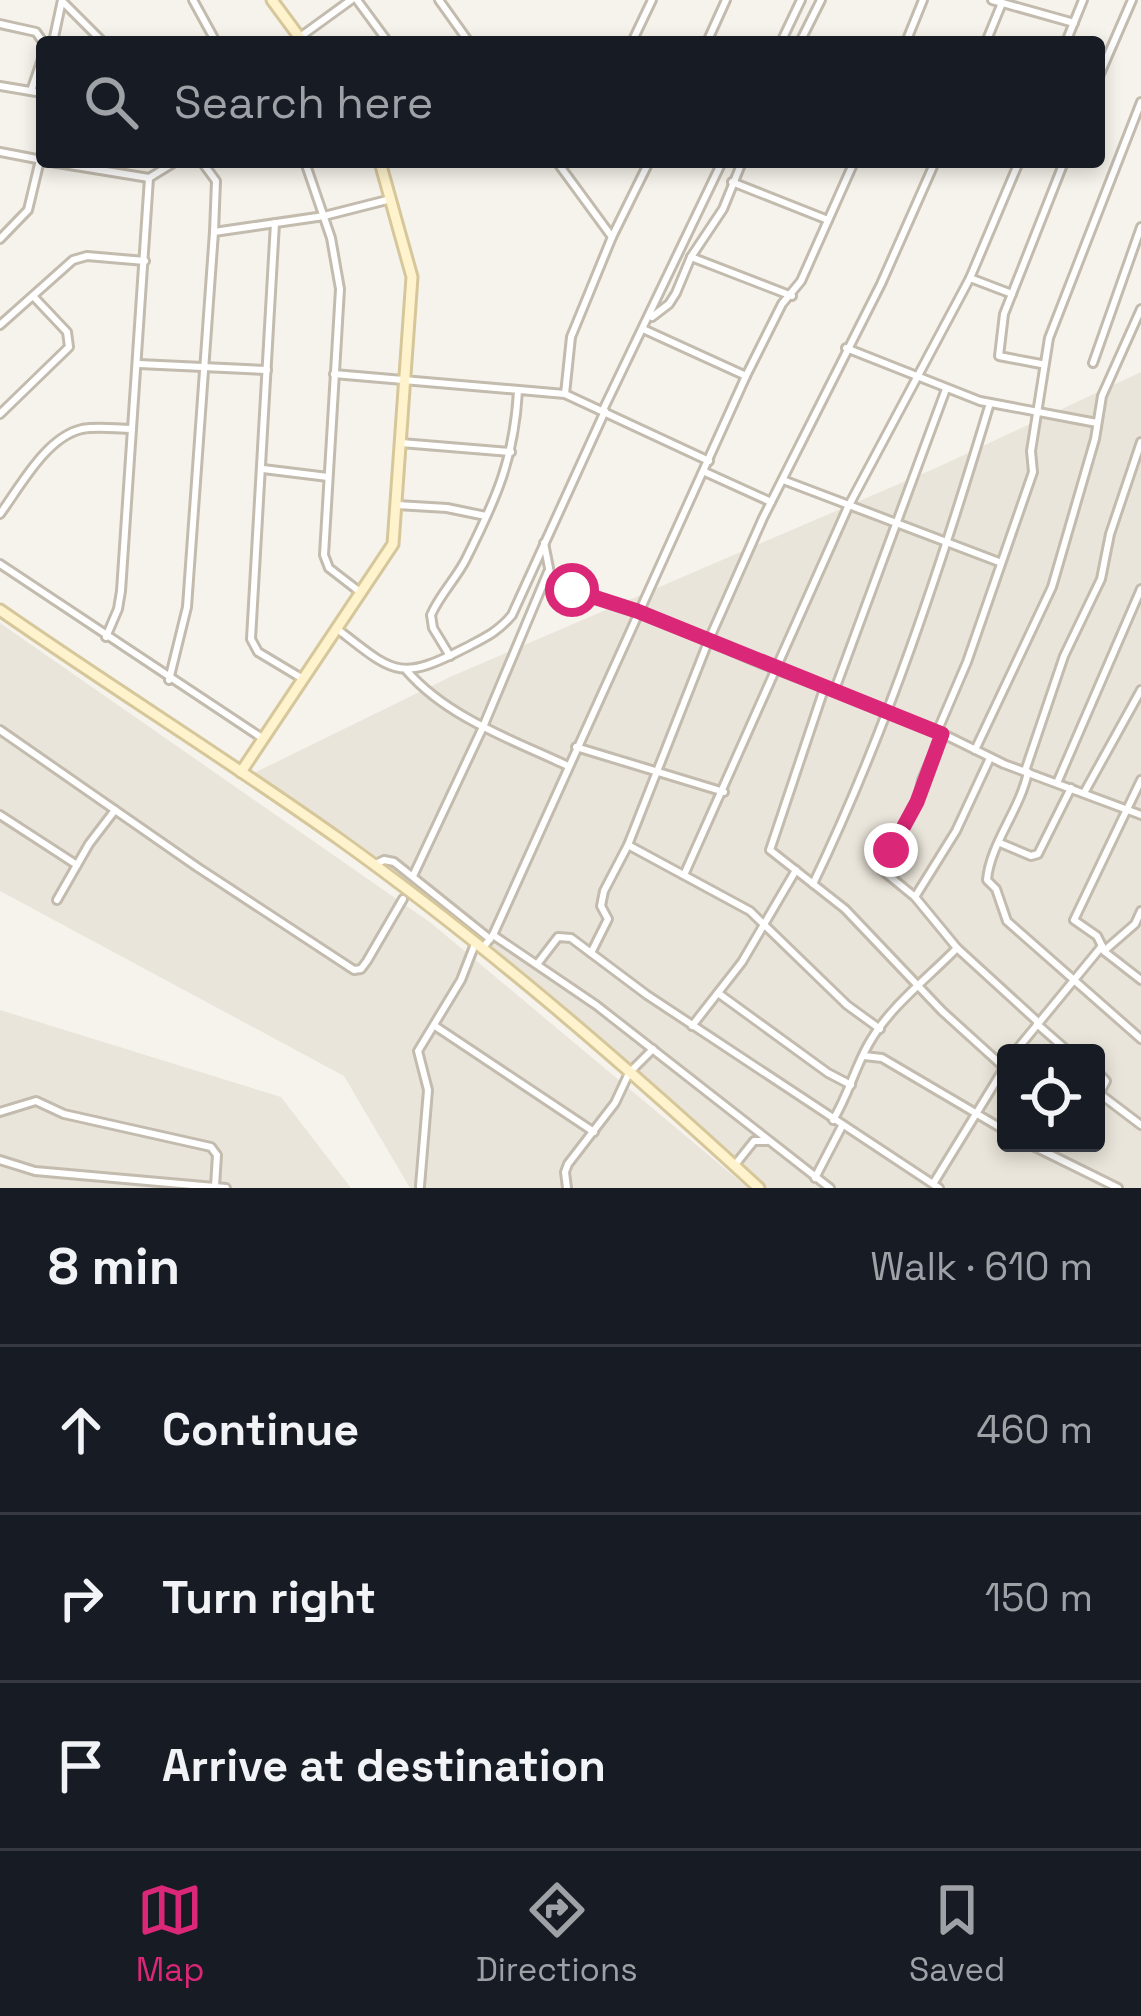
<!DOCTYPE html>
<meta charset="utf-8">
<style>
body{margin:0;font-family:"Space Grotesk",sans-serif;background:#20242c;color:#f1f3f6}
.controls{position:absolute;right:36px;bottom:36px;display:grid;overflow:hidden;border-radius:12px;box-shadow:0 6px 18px #0003}
.controls button{width:108px;height:108px;display:grid;place-items:center;padding:0;border:0;border-bottom:3px solid #363941;background:#171b24;color:#f1f3f6;font:60px sans-serif}
.stop{position:absolute;width:36px;height:36px;margin:-27px;border:9px solid #db2777;border-radius:50%;background:#fff}
.stop.end{background:#db2777;border-color:#fff;box-shadow:0 3px 12px #0008}
.list{margin:0;padding:0;list-style:none}
h2{display:flex;justify-content:space-between;align-items:center;height:156px;margin:0;padding:0 48px;font-size:51px}
h2 small{font-size:39px;font-weight:400;color:#9ea1a6}
.list li{display:grid;grid-template-columns:78px 1fr auto;gap:36px;align-items:center;box-sizing:border-box;height:168px;padding:0 48px;border-top:3px solid #363941}
.list b{display:block;font-size:45px;white-space:nowrap}
.list em{font-size:39px;font-style:normal;color:#9ea1a6}
.icon{flex:none;width:66px;height:66px;fill:none;stroke:currentColor;stroke-width:2;stroke-linecap:round;stroke-linejoin:round}
.map{position:relative;flex:none;width:1141px;height:1188px;overflow:hidden}
.search{position:absolute;background:#171b24;box-shadow:0 6px 18px #0003;left:36px;right:36px;top:36px;height:132px;display:flex;align-items:center;gap:30px;box-sizing:border-box;padding:0 42px;border-radius:12px;color:#9ea1a6;font-size:45px}
.sheet{height:660px;background:#171b24}
nav{display:flex;justify-content:space-around;align-items:center;box-sizing:border-box;height:168px;border-top:3px solid #363941;background:#171b24;font-size:33px;color:#9ea1a6}
nav a{display:grid;justify-items:center;gap:6px}
nav .on{color:#db2777}
.map>svg:first-child{display:block}
.residential{fill:#eae5da;fill-rule:evenodd}
.lines{fill:none;stroke-linecap:round;stroke-linejoin:round}
.street-casing{stroke:#c2bbae;stroke-width:12}
.secondary-casing{stroke:#d6c79b;stroke-width:15}
.street{stroke:#fff;stroke-width:6}
.secondary{stroke:#fff3cd;stroke-width:9}
.route{stroke:#db2777;stroke-width:15}
</style>
<div class="map">
<svg width="1141" height="1188" viewBox="0 0 1141 1188">
<rect width="100%" height="100%" fill="#f6f3ec"/>
<g class="residential">
<path d="M1141,372V1188H762L504,958L372,857L252,774L450,677L936,468ZM1006,1053H1096V1143H1006Z"/>
<path d="M0,623L431,923L748,1188H410L344,1076L0,891Z"/>
<path d="M0,1010L281,1097L351,1188H0Z"/>
</g>
<g class="lines">
<defs>
<g id="street">
<path d="M193,0L216,42"/>
<path d="M357,0L388,42"/>
<path d="M439,0L469,42"/>
<path d="M992,0L1074,23"/>
<path d="M63,2L103,42"/>
<path d="M0,24L36,32L43,42"/>
<path d="M300,37L351,0"/>
<path d="M53,42L62,0"/>
<path d="M632,42L652,0"/>
<path d="M707,42L726,0"/>
<path d="M781,42L801,0"/>
<path d="M800,42L821,0"/>
<path d="M906,42L923,0"/>
<path d="M986,42L1002,3"/>
<path d="M1066,42L1083,0"/>
<path d="M1099,76L1132,0"/>
<path d="M0,86L42,93"/>
<path d="M31,91L42,59"/>
<path d="M0,152L42,160"/>
<path d="M51,162L149,178L175,162"/>
<path d="M305,162L331,238L340,289L324,555L329,568L360,592"/>
<path d="M557,162L612,237"/>
<path d="M732,182L828,220"/>
<path d="M275,223L251,639L258,652L303,679"/>
<path d="M214,232L324,216L391,199"/>
<path d="M0,239L28,210L40,160"/>
<path d="M691,257L792,296"/>
<path d="M970,278L1012,294"/>
<path d="M652,317L669,304L676,293L691,257L723,209L742,162"/>
<path d="M0,325L73,260L87,256L145,261"/>
<path d="M643,329L746,376"/>
<path d="M846,348L980,401L1097,423"/>
<path d="M1093,363L1141,227"/>
<path d="M139,364L267,370"/>
<path d="M1041,364L999,356L1004,314L1064,162"/>
<path d="M334,374L565,394L709,461"/>
<path d="M565,394L571,337L612,237L649,162"/>
<path d="M603,410L722,162"/>
<path d="M0,414L69,347L67,332L33,296"/>
<path d="M401,443L511,452"/>
<path d="M263,469L328,477"/>
<path d="M705,472L771,502"/>
<path d="M783,480L999,562"/>
<path d="M397,505L447,508L486,516"/>
<path d="M0,514C20,487 46,437 82,429C98,426 116,429 132,429"/>
<path d="M544,543L551,578L562,586L637,611L772,668L931,728L1004,764L1141,815"/>
<path d="M0,564L262,738"/>
<path d="M336,628C393,672 398,683 465,648C484,638 498,632 512,615L605,411"/>
<path d="M106,637L118,609L121,591L149,178"/>
<path d="M450,656L433,628L431,615C440,594 456,579 466,559C496,499 514,460 518,391"/>
<path d="M407,671C448,718 513,740 568,766"/>
<path d="M169,680L187,607L214,232L216,181L202,162"/>
<path d="M824,689L770,850L845,909L942,1011L1006,1069"/>
<path d="M834,692L946,389"/>
<path d="M0,730L197,867L354,970L361,969L367,961L403,899"/>
<path d="M937,732L967,662L1033,472L1031,451L1049,338L1141,102"/>
<path d="M942,734L922,780L917,803L882,870L915,897L957,948L1038,1022"/>
<path d="M576,747L724,792"/>
<path d="M975,750L1052,587L1095,439L1102,396L1141,309"/>
<path d="M1025,771L1064,656L1101,579L1110,534L1141,442"/>
<path d="M1028,772C1020,810 990,844 987,880L996,889L1007,921L1141,1039"/>
<path d="M1141,780L1074,920L1097,936L1105,952L1141,980"/>
<path d="M1057,783L1141,589"/>
<path d="M1084,793L1141,690"/>
<path d="M0,815L77,865"/>
<path d="M1000,843L1031,856L1038,854L1071,788"/>
<path d="M628,845L750,911L847,1005L880,1029"/>
<path d="M374,865L384,860L394,862L490,939"/>
<path d="M684,875L848,507L970,278L1019,162"/>
<path d="M413,876L483,727L548,572"/>
<path d="M813,884C887,730 941,566 990,403"/>
<path d="M915,897L956,831L990,758"/>
<path d="M57,900L89,844L115,810"/>
<path d="M493,935L596,1005L830,1188"/>
<path d="M482,949L493,935L746,376L782,304L801,281L854,162"/>
<path d="M1104,951L1135,924L1141,911"/>
<path d="M591,953L608,919L601,906L604,891L628,845L708,642L763,518L881,284L935,162"/>
<path d="M538,963L558,937L571,938L647,995L939,1188"/>
<path d="M718,993L828,1073L851,1085"/>
<path d="M1037,1024L1070,1053"/>
<path d="M435,1026L594,1132"/>
<path d="M692,1026L742,962L796,870"/>
<path d="M1014,1053L1102,946"/>
<path d="M864,1056L882,1058L1006,1131"/>
<path d="M1096,1070L1106,1081L1096,1100"/>
<path d="M1100,1094L1141,1125"/>
<path d="M0,1112L36,1101L64,1114L211,1147L217,1155L215,1186"/>
<path d="M833,1120C848,1096 854,1070 868,1045C889,1007 928,978 957,948"/>
<path d="M1096,1131L1097,1132"/>
<path d="M1027,1143L1118,1188"/>
<path d="M0,1160L35,1171L226,1188"/>
<path d="M734,1166L754,1141H767"/>
<path d="M815,1178L842,1126"/>
<path d="M933,1184L1006,1065"/>
<path d="M420,1186L428,1090L418,1051L461,980L475,944"/>
<path d="M567,1188L565,1172L568,1164L615,1103L629,1073L653,1049"/>
</g>
<g id="secondary">
<path d="M272,0L303,42"/>
<path d="M0,610C112,688 228,760 339,839C487,945 625,1065 759,1188"/>
<path d="M241,772L393,544L412,277L380,162"/>
</g>
</defs>
<use href="#street" class="street-casing"/>
<use href="#secondary" class="secondary-casing"/>
<use href="#street" class="street"/>
<use href="#secondary" class="secondary"/>
</g>
<g class="lines">
<path class="route" d="M572,590L637,611L942,734L917,802L891,850"/>
</g>
</svg>
<div class="controls">
<button><svg class="icon" aria-label="locate" viewBox="0 0 24 24"><circle cx="12" cy="12" r="6"/><path d="M12 2v4M12 18v4M2 12h4M18 12h4"/></svg></button>
</div>
<div class="stop" style="left:572px;top:590px"></div>
<div class="stop end" style="left:891px;top:850px"></div>
<div class="search"><svg class="icon" aria-label="search" viewBox="0 0 24 24"><circle cx="10" cy="10" r="6"/><path d="M15 15l6 6"/></svg>Search here</div>
</div>
<section class="sheet">
<h2>8 min<small>Walk · 610 m</small></h2>
<ul class="list">
<li><svg class="icon" aria-label="ahead" viewBox="0 0 24 24"><path d="M12 20V5M6 11l6-6 6 6"/></svg><div><b>Continue</b></div><em>460 m</em></li>
<li><svg class="icon" aria-label="right" viewBox="0 0 24 24"><path d="M7 20v-9h11M14 6l5 5-5 5"/></svg><div><b>Turn right</b></div><em>150 m</em></li>
<li><svg class="icon" aria-label="arrive" viewBox="0 0 24 24"><path d="M6 21V4h12l-3 4 3 4H6"/></svg><div><b>Arrive at destination</b></div></li>
</ul>
</section>
<nav>
<a class="on"><svg class="icon" aria-label="map" viewBox="0 0 24 24"><path d="M3 6l6-2 6 2 6-2v14l-6 2-6-2-6 2zM9 4v14M15 6v14"/></svg>Map</a>
<a><svg class="icon" aria-label="directions" viewBox="0 0 24 24"><path d="M12 3l9 9-9 9-9-9zM9 14v-3h6M13 9l2 2-2 2"/></svg>Directions</a>
<a><svg class="icon" aria-label="saved" viewBox="0 0 24 24"><path d="M7 4h10v16l-5-4-5 4z"/></svg>Saved</a>
</nav>
